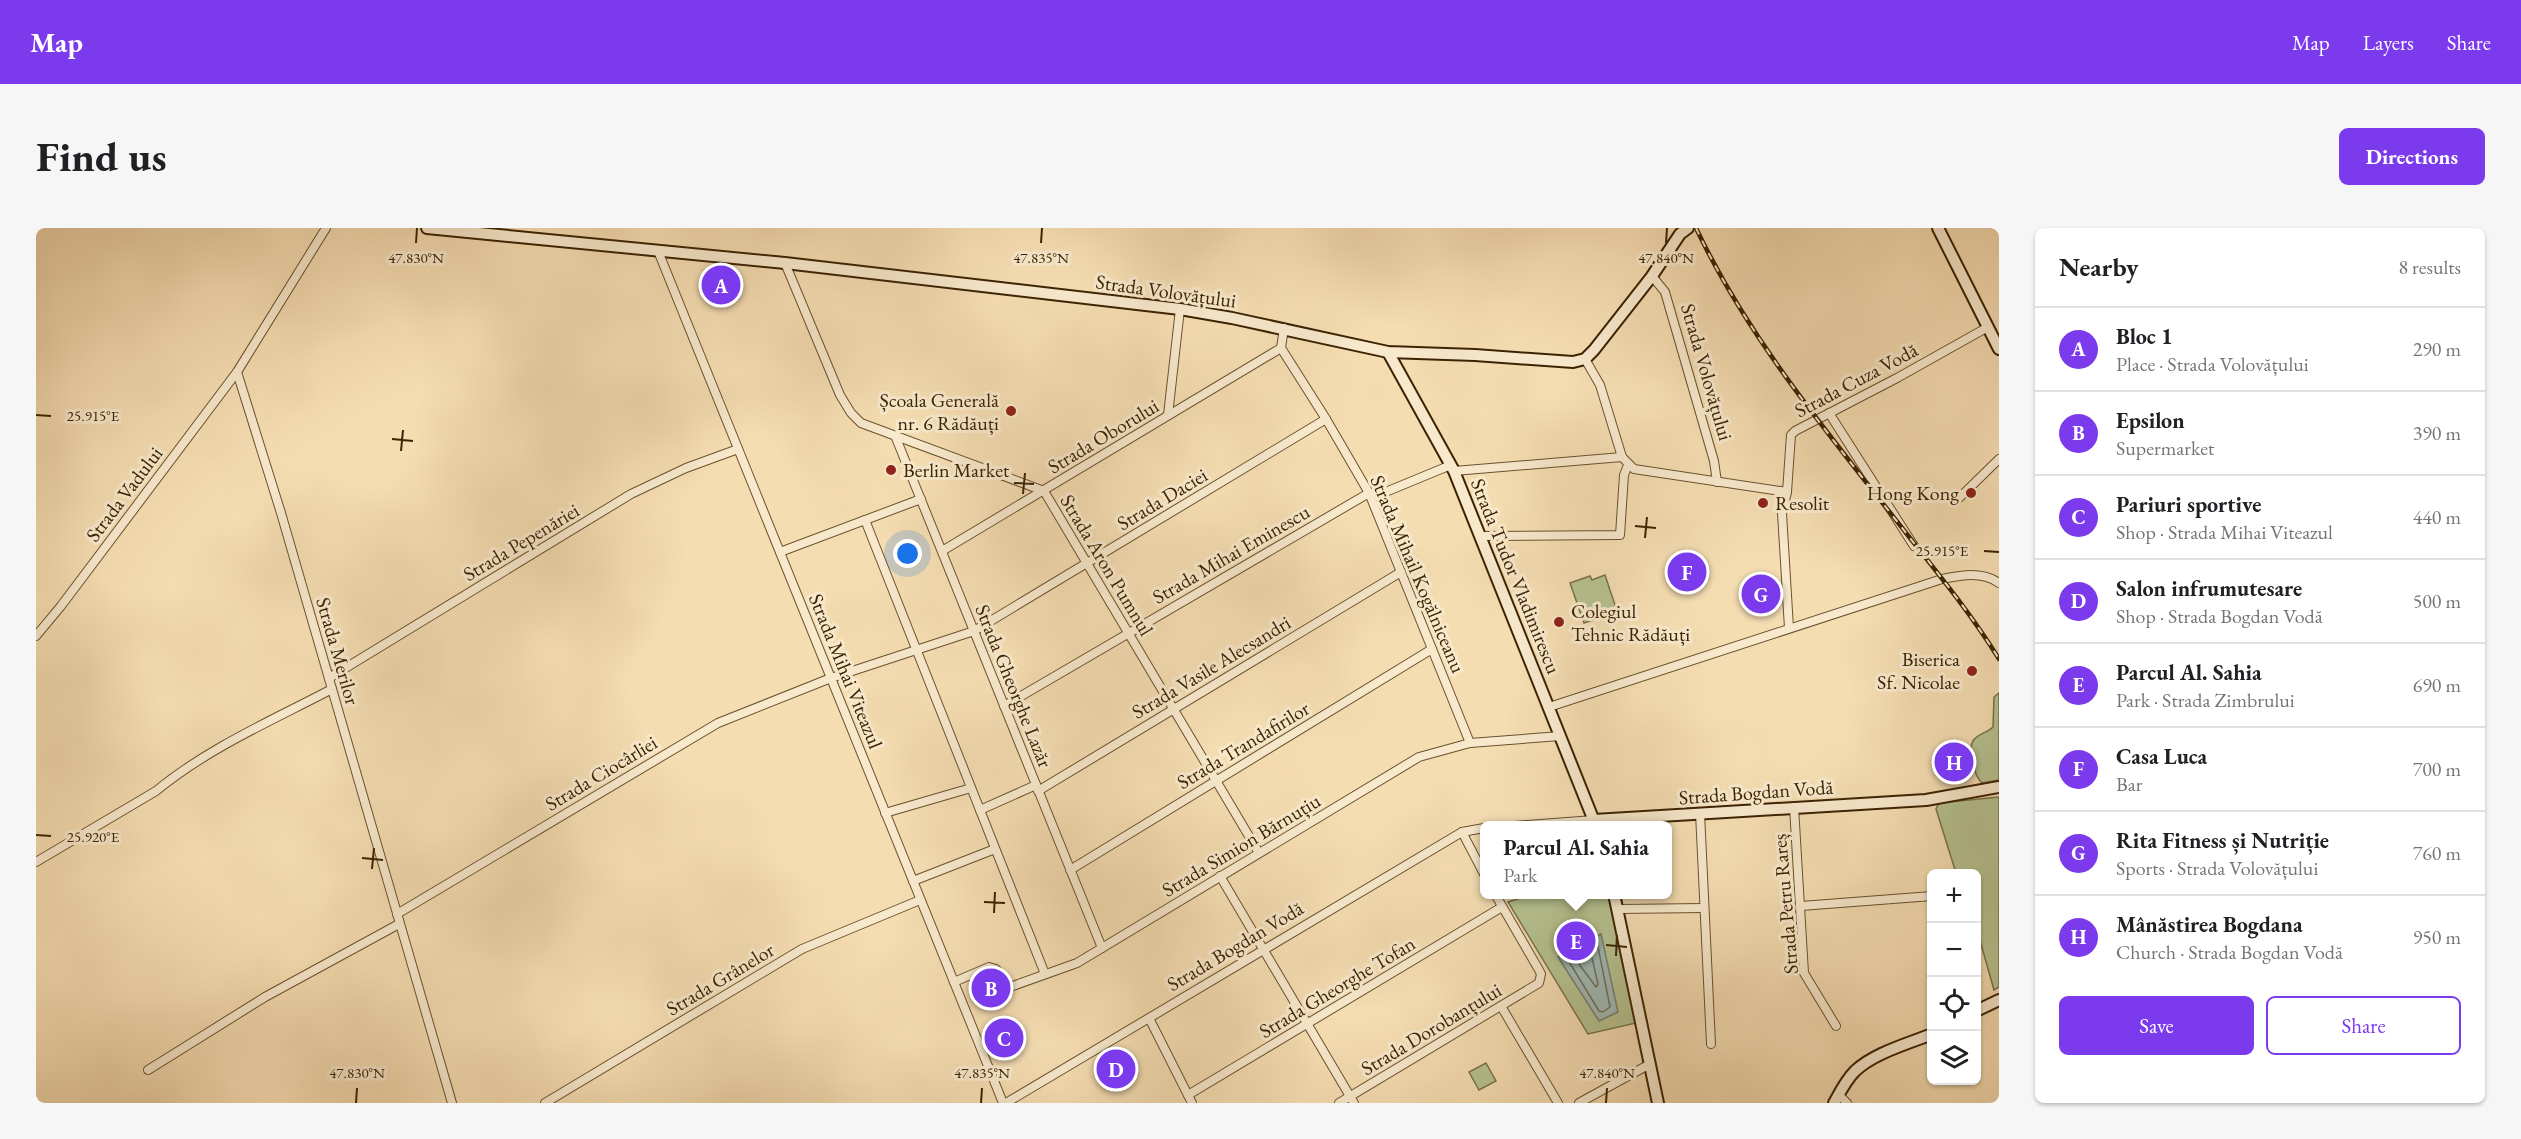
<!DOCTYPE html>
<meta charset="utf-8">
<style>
body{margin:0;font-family:"EB Garamond",serif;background:#f6f6f6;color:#202124}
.controls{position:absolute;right:18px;bottom:18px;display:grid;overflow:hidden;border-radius:9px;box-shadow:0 2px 4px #0004}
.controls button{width:54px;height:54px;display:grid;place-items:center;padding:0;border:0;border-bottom:2px solid #e0e0e0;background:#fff;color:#202124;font:30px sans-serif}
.you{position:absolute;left:872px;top:326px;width:21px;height:21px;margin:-15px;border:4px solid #fff;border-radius:50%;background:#1a73e8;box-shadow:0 0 0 9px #1a73e833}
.badge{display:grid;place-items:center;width:39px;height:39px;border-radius:50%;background:#7c3aed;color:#fff;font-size:20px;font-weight:700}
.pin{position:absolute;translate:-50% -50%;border:3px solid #fff;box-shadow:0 2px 6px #0006}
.popup{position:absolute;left:1444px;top:593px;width:192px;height:78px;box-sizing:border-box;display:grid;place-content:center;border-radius:9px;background:#fff;filter:drop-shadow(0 2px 4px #0005);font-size:20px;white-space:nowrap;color:#757577}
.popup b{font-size:22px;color:#202124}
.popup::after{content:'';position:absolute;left:50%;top:100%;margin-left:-12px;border:12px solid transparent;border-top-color:#fff}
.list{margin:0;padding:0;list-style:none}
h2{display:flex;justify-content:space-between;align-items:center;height:78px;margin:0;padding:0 24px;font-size:26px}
h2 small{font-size:20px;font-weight:400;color:#757577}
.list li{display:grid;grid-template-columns:39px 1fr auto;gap:18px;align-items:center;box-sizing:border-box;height:84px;padding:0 24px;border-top:2px solid #e0e0e0}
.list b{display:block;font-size:22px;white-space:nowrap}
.list p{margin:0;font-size:20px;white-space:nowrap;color:#757577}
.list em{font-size:20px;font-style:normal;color:#757577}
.actions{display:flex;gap:12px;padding:18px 24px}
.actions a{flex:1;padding:14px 0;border:2px solid #7c3aed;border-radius:9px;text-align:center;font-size:21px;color:#7c3aed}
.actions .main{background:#7c3aed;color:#fff}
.icon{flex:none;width:33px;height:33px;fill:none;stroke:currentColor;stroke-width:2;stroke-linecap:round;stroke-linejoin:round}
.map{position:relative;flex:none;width:1963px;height:875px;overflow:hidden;border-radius:9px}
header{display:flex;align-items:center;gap:36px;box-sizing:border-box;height:84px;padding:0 30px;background:#7c3aed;color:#fff}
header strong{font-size:28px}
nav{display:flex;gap:33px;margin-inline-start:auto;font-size:21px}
.intro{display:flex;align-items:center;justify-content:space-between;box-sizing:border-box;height:144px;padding:0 36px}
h1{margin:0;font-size:42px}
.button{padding:15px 27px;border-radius:9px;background:#7c3aed;color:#fff;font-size:21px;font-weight:700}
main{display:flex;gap:36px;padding:0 36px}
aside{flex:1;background:#fff;border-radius:9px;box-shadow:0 2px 4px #0004}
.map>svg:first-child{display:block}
.green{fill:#b6c290;stroke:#797249;stroke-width:1.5}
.water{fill:#9fbab5;stroke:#777d6d;stroke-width:1.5}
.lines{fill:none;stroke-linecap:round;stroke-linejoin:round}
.shore{stroke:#6e6e5c;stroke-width:1.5}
.street-casing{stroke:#6a512e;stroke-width:10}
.secondary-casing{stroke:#3c2202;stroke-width:14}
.street{stroke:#f8e9cd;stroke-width:8}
.secondary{stroke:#f8e9cd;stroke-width:10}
.rail-casing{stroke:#3c2202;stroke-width:4.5}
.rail{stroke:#f8e9cd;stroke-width:2;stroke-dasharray:7;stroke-linecap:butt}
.ticks{fill:none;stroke:#3c2202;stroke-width:2}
.poi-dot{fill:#8f2418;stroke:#f8e9cd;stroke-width:2}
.labels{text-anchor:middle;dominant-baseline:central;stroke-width:6;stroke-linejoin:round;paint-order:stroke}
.street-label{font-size:20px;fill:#3c2202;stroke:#f8e9cd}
.poi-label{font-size:20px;fill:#3c2202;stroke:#f8e9cd;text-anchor:end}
.ticks-label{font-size:15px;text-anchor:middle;fill:#3c2202;stroke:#f8e9cd;stroke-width:6;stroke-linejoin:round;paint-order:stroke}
</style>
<header>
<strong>Map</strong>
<nav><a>Map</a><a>Layers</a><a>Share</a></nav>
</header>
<div class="intro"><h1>Find us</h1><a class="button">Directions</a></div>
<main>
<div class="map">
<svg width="1963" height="875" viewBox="0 0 1963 875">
<rect width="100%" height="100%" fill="#f5ddb2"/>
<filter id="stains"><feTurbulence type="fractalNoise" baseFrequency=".00333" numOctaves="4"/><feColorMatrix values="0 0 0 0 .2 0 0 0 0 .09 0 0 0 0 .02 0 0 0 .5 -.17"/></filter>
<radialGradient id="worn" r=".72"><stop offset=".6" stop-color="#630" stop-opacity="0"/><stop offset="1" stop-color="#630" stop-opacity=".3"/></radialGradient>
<g class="green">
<path d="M1569,347L1581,383L1548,395L1534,355L1554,348L1556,352Z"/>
<path d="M1963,465V552L1946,555C1939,549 1931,523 1937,513C1941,506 1951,505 1957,499L1958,469Z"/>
<path d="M1963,569V759L1958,762L1941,702L1940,646L1920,645L1900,581L1903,575Z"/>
<path d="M1494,667H1575L1600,795L1552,806L1472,674Z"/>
<path d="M1450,835L1460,853L1443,862L1433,844Z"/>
</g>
<path class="water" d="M1565,706L1582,784L1563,793L1522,729Z"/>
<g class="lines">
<g class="shore">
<path d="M1558,717L1562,719L1574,779L1567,784L1563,783L1532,732Z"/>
<path d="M1553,728L1556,730L1562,756L1560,759L1543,736Z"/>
</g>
<defs>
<g id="street">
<path d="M622,23L967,875"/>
<path d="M749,35L804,167L815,185L825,195L1008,263L1223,625"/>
<path d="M1616,48L1629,64L1678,233L1681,254"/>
<path d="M1248,100L1245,120L1290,191L1333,265L1434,515"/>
<path d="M1549,131L1564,157L1586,229L1598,241L1751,264"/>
<path d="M201,144L245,285L416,875"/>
<path d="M1793,185L1878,318"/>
<path d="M1132,187L1144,81"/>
<path d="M860,210L1066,720"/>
<path d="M1418,243L1586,229"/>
<path d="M1918,275L1963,231"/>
<path d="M829,292L1009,746"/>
<path d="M1444,308L1584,307L1588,247L1592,237"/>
<path d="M906,323L1245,120"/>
<path d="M744,324L885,271"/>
<path d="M1753,400L1746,285L1751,264L1755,207L1759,203L1861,150L1952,99"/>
<path d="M0,408L25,378L201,144L290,0"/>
<path d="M293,450L595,266L650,240L702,221"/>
<path d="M968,478L1333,265L1352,263L1415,237"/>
<path d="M1513,479L1906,351C1926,347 1946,343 1963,355"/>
<path d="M1002,563L1365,344"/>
<path d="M1758,579L1768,745L1800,798"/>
<path d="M944,582L1000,557"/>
<path d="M849,585L935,560"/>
<path d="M1664,585L1675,816"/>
<path d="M1478,598L1558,592"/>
<path d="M1426,604L1448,646"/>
<path d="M0,634L120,563C172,520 237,492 296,461"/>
<path d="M1034,642L1396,421"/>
<path d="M1184,648L1318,875"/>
<path d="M877,653L959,621"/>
<path d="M1765,678L1896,668"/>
<path d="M1582,681L1668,680"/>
<path d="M361,686L682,495L795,450L938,403L1290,191"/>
<path d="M918,754L953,739L960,741L967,755L974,759L1041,735L1383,529L1434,515L1524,508"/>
<path d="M1465,778L1522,875"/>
<path d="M1113,790L1156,875"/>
<path d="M112,842L229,769L363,696"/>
<path d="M1152,867L1466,679"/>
<path d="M1803,867L1811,875"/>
<path d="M509,875L766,721L884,672"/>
<path d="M970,875L1426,604L1448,600"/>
<path d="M1303,875L1503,755L1505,746L1503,742L1459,666"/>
<path d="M1543,875L1614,836"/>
</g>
<g id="secondary">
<path d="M391,0L749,35L1144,81L1196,90L1352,124L1439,127L1537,134L1549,131L1558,122L1616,48L1644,6L1652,0"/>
<path d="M1902,0L1963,121"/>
<path d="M1352,124L1418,243L1560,598"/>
<path d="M1558,592L1890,572L1963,559"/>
<path d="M1578,666L1622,875"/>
<path d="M1940,783L1963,772"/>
<path d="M1798,875C1804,864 1810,852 1819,843C1838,825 1871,816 1896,806"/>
</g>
</defs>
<use href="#street" class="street-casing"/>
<use href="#secondary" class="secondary-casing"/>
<use href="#street" class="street"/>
<use href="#secondary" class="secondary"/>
<defs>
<path id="rail" d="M1660,0C1714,114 1797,211 1874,310C1905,349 1937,389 1963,431"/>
</defs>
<use href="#rail" class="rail-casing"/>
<use href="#rail" class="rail"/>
</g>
<path class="ticks" d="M380,15L381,0M1005,15L1006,0M1630,15L1631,0M0,187L15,188M356,211L377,213M365,223L367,202M978,255L998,256M987,266L989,245M1599,298L1620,300M1609,310L1611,289M1948,323L1963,324M0,607L15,608M326,630L347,632M336,641L338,620M948,674L969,675M958,685L959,664M1570,717L1591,719M1580,728L1581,707M320,875L321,860M945,875L946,860M1570,875L1571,860"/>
<g class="poi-dot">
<circle cx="975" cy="183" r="6"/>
<circle cx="855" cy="242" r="6"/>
<circle cx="1935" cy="265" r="6"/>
<circle cx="1727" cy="275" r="6"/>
<circle cx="1523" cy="394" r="6"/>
<circle cx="1936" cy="443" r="6"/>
</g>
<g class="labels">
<g class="street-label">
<text transform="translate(1130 63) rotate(8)">Strada Volovățului</text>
<text transform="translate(1671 144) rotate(74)">Strada Volovățului</text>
<text transform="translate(1820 152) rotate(-28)">Strada Cuza Vodă</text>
<text transform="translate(1067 208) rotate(-31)">Strada Oborului</text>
<text transform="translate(88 266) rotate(-53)">Strada Vadului</text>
<text transform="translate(1126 271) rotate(-31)">Strada Daciei</text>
<text transform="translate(485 314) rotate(-31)">Strada Pepenăriei</text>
<text transform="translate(1195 326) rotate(-30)">Strada Mihai Eminescu</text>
<text transform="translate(1071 337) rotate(59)">Strada Aron Pumnul</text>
<text transform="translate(1382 346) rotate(67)">Strada Mihail Kogălniceanu</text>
<text transform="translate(1480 348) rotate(68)">Strada Tudor Vladimirescu</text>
<text transform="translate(302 423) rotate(74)">Strada Merilor</text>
<text transform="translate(1175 439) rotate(-31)">Strada Vasile Alecsandri</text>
<text transform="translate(810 443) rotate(68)">Strada Mihai Viteazul</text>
<text transform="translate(978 458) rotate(68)">Strada Gheorghe Lazăr</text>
<text transform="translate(1207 517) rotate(-31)">Strada Trandafirilor</text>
<text transform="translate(565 545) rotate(-31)">Strada Ciocârliei</text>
<text transform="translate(1720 564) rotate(-4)">Strada Bogdan Vodă</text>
<text transform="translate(1205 617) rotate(-31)">Strada Simion Bărnuțiu</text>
<text transform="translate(1749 676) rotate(-95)">Strada Petru Rareș</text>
<text transform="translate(1199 718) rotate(-31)">Strada Bogdan Vodă</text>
<text transform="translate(684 751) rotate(-31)">Strada Grânelor</text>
<text transform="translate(1301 759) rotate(-31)">Strada Gheorghe Tofan</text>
<text transform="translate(1395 801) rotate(-31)">Strada Dorobanțului</text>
</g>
<g class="poi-label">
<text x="963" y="172">Școala Generală<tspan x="963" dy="23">nr. 6 Rădăuți</tspan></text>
<text x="867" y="242" text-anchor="start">Berlin Market</text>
<text x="1923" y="265">Hong Kong</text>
<text x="1739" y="275" text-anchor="start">Resolit</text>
<text x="1535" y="383" text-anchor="start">Colegiul<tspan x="1535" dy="23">Tehnic Rădăuți</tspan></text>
<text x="1924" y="431">Biserica<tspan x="1924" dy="23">Sf. Nicolae</tspan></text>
</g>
</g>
<g class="ticks-label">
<text x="380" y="35">47.830°N</text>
<text x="1005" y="35">47.835°N</text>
<text x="1630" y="35">47.840°N</text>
<text x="57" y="193">25.915°E</text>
<text x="1906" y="328">25.915°E</text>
<text x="57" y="614">25.920°E</text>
<text x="321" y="850">47.830°N</text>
<text x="946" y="850">47.835°N</text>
<text x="1571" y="850">47.840°N</text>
</g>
<rect width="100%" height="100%" filter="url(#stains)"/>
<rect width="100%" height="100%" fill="url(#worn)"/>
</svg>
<div class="controls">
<button>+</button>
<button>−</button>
<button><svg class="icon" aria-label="locate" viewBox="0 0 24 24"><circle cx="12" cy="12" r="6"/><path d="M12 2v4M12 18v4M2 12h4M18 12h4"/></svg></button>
<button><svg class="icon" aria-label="layers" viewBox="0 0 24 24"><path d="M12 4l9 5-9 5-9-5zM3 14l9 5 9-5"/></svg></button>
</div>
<div class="you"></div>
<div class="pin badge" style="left:685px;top:57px">A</div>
<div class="pin badge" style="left:955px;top:760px">B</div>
<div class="pin badge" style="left:968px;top:810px">C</div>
<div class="pin badge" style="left:1080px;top:841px">D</div>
<div class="pin badge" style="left:1540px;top:713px">E</div>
<div class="popup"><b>Parcul Al. Sahia</b>Park</div>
<div class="pin badge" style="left:1651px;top:344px">F</div>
<div class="pin badge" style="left:1725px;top:366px">G</div>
<div class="pin badge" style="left:1918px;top:534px">H</div>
</div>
<aside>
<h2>Nearby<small>8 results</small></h2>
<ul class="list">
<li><span class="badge">A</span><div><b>Bloc 1</b><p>Place · Strada Volovățului</p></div><em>290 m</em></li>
<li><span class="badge">B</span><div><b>Epsilon</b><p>Supermarket</p></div><em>390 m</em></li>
<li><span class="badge">C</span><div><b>Pariuri sportive</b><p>Shop · Strada Mihai Viteazul</p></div><em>440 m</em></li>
<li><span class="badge">D</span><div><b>Salon infrumutesare</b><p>Shop · Strada Bogdan Vodă</p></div><em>500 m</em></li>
<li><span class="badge">E</span><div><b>Parcul Al. Sahia</b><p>Park · Strada Zimbrului</p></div><em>690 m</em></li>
<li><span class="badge">F</span><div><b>Casa Luca</b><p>Bar</p></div><em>700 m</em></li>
<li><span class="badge">G</span><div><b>Rita Fitness și Nutriție</b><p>Sports · Strada Volovățului</p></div><em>760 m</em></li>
<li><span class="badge">H</span><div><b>Mânăstirea Bogdana</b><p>Church · Strada Bogdan Vodă</p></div><em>950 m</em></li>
</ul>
<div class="actions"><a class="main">Save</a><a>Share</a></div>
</aside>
</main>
